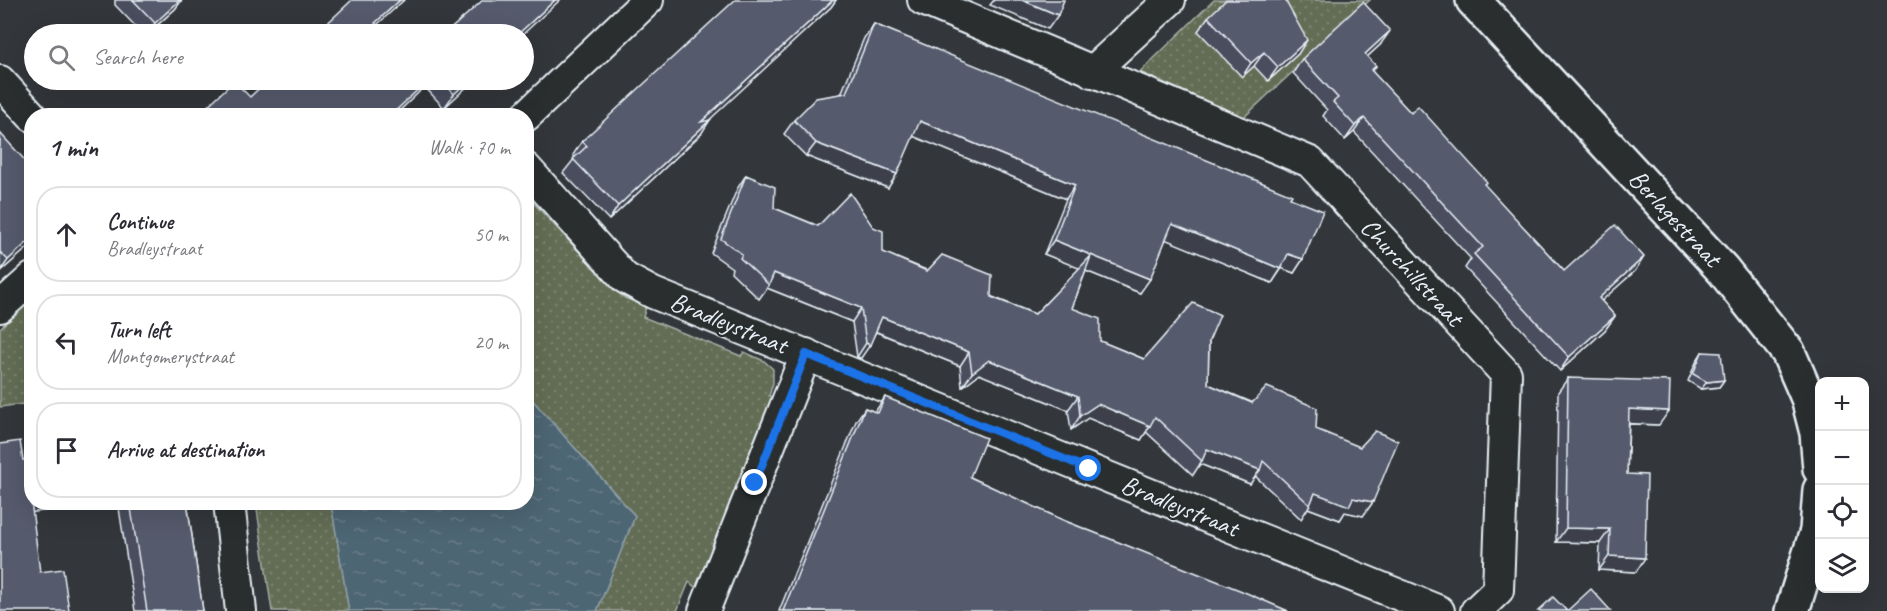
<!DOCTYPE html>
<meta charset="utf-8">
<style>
body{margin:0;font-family:Caveat,sans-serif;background:#f2f2f3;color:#2b2b33}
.controls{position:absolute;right:18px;bottom:18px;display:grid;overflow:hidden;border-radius:12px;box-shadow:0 6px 24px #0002}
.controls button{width:54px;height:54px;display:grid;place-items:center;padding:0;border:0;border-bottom:2px solid #e1e1e2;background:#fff;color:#2b2b33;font:30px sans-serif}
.stop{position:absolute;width:18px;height:18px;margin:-14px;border:4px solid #1a73e8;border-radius:50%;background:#fff}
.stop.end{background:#1a73e8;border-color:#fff;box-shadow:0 2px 6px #0008}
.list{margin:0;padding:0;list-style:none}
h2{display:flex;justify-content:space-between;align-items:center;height:78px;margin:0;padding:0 24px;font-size:26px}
h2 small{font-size:20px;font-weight:400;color:#7c7c81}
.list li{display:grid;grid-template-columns:39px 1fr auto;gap:18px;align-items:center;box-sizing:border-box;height:96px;margin:0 12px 12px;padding:0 12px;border:2px solid #e1e1e2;border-radius:24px}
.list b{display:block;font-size:22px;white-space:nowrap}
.list p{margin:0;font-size:20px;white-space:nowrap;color:#7c7c81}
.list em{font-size:20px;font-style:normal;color:#7c7c81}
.icon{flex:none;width:33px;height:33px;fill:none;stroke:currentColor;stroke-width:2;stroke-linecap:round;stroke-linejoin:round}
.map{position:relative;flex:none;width:1887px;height:611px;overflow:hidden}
.search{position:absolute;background:#fff;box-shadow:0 6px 24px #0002;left:24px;top:24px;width:510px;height:66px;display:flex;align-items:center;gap:15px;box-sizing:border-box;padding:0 21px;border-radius:33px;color:#7c7c81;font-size:22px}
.panel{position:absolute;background:#fff;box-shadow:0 6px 24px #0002;left:24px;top:108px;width:510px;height:402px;border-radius:24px}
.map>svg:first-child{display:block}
.grass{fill:url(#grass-dots);stroke:#a6afa6;stroke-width:1.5}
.water{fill:url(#water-ripples);stroke:#8c9ea8;stroke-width:1.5}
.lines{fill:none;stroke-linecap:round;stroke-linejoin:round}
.street-casing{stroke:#e8f1f8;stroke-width:34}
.secondary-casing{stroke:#e8f1f8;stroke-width:38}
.street{stroke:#2a2d2e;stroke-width:30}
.secondary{stroke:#2a2d2e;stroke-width:33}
.wall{fill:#494d5d;stroke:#e8f1f8;stroke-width:1.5}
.shaded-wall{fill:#3c3f4c;stroke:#e8f1f8;stroke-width:1.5}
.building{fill:#555a6c;stroke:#e8f1f8;stroke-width:1.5}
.route{stroke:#1a73e8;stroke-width:8}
.labels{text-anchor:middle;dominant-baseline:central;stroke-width:4.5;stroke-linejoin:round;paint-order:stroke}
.street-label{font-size:26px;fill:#e8f1f8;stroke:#2a2d2e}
</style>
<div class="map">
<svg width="1887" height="611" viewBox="0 0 1887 611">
<defs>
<pattern id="grass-dots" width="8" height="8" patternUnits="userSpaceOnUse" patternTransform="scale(1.5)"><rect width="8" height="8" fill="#646d54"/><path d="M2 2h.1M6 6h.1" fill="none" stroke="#7a826d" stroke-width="1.8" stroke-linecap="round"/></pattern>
<pattern id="water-ripples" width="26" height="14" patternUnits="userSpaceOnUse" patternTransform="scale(1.5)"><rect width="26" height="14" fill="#4e6673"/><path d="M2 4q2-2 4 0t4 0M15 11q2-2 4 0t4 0" fill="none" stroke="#687c88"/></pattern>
</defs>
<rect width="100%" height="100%" fill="#33363a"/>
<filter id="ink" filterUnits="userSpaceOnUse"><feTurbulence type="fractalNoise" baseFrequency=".0167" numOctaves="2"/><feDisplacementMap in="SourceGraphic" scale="12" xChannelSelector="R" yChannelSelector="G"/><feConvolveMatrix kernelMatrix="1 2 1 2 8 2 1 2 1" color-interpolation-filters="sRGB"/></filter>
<g filter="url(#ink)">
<g class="grass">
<path d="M1214,0H1370L1243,118L1140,72Z"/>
<path d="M526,195L613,288L625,298L646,307L643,317L741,356L744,352L764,361L773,369V383L769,396L775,398L697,589L689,582L677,611H597L635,516L527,394Z"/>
<path d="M31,299V403L0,407V328Z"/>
<path d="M256,503H331L349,611H272Z"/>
</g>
<path class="water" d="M527,394L635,516L597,611H349L331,503L526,502Z"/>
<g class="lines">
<defs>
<g id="street">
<path d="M923,0L1310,162L1506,374L1498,590L1476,611"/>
<path d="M1092,72L1170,0"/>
<path d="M0,81L32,116"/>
<path d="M526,116L648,0"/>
<path d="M526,168L625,278L653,293L1439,611"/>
<path d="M0,307L32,278"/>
<path d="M229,502L241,611"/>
<path d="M704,611L806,354"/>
</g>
<g id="secondary">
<path d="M1473,0L1723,270L1788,352L1808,398L1817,433L1820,469"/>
<path d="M1792,611L1817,531L1820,490"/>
</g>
</defs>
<use href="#street" class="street-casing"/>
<use href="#secondary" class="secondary-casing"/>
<use href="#street" class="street"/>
<use href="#secondary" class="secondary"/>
</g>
<g class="wall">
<path d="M115,0H182L175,9L148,34H143L115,5Z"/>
<path d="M833,0H836L831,7L708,120L701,134L609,220L563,173L575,158L573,155L582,141Z"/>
<path d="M1208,17L1298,54L1268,81L1254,66L1242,77L1198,31Z"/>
<path d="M874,24L1290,198L1303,259L1294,273L1282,268L1272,283L1166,239L1140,293L1086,271L1072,308L1100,341L1144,359L1209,341L1208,384L1316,429L1373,502L1363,516L1345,512L1340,520L1308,508L1301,519L1255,476L1250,484L1200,464L1193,475L1146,432L1141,440L1088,418L1071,430L1068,410L979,374L962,387L960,366L876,332L861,358L857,357L852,322L767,288L759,299L731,272L732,268L711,253L737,189L746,175L774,208L1035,314L1080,268L1044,254L1066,199L913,136L888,188L806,156L784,134L794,120L841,94L864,38Z"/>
<path d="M1380,45L1367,57L1376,66L1372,72L1411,113L1484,185L1564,271H1635L1601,301L1615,316L1605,330L1560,371L1465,268L1471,259L1354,132L1345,140L1323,116L1327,110L1293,73L1302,59Z"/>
<path d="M268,80H474L444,108L424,86L418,93L394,116H197L250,97Z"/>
<path d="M0,133L32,244L0,272Z"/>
<path d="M1702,352L1724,380L1719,387L1701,389L1688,381L1697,360Z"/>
<path d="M1568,378L1659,425L1629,424L1627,474L1636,572L1599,570L1600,543L1556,542L1558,392Z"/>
<path d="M885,397L970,477L1065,521L1288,611H779L856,421L865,408L875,412Z"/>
<path d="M118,502H187L203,611H135Z"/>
</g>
<g class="shaded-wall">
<path d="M180,0H182L175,9L147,34L155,23Z"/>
<path d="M400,0H404L367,34L375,23Z"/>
<path d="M555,0H560L523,34H518Z"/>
<path d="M833,0H836L831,7L692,136L701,122Z"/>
<path d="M994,0H1022L1058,15L1048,29L990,5Z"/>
<path d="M1390,31L1380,45L1355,68L1365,54Z"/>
<path d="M1307,40L1298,54L1268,81L1278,67Z"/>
<path d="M1264,52L1254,66L1242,77L1251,63Z"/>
<path d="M469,80H474L444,108L454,94Z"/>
<path d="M427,81L418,93L394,116H390Z"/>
<path d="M1364,118L1354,132L1345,140L1355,126Z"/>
<path d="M710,120L701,134L609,220L618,206Z"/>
<path d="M920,121L1075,185L1066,199L910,135Z"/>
<path d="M816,143L897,174L888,188L806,156Z"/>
<path d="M1172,224L1281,269L1272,283L1162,238Z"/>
<path d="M32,238V244L0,272L8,260Z"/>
<path d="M1054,240L1150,279L1140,293L1044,254Z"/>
<path d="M1288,254L1303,259L1294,273L1278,267Z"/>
<path d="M1644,257L1635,271L1589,312L1599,298Z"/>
<path d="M774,273L861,308L852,322L767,288Z"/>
<path d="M1615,316L1605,330L1560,371L1569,357Z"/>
<path d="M882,317L969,352L960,366L872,330Z"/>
<path d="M866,343L870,345L861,358L857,357Z"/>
<path d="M989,360L1078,396L1068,410L979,374L962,387L972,373Z"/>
<path d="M1724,380L1719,387L1701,389L1707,382Z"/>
<path d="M1098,404L1150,426L1141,440L1088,418L1071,430L1080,416Z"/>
<path d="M1629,409L1669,411L1659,425L1619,423Z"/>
<path d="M1207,449L1260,470L1250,484L1200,464Z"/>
<path d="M1315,493L1353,498L1373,502L1363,516L1345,512L1340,520L1308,508Z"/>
<path d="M32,501V502H54L49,510L22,514Z"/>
<path d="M1566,528L1610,529L1600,543L1556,542Z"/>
<path d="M1609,556L1645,558L1636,572L1599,570Z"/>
</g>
<g class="building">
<path d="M133,0H180L155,23Z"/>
<path d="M352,0H400L375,23L385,34H316Z"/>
<path d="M483,0H555L518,34H445Z"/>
<path d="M735,0H833L701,122L710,120L618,206L573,159L587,146L582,141Z"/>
<path d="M1022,0H1064L1058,15Z"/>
<path d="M1226,0H1285L1307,40L1278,67L1264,52L1251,63L1208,17Z"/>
<path d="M1363,2L1390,31L1365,54L1376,66L1371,70L1411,113L1418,106L1487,182L1484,184L1564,271L1615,225L1644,257L1599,298L1615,316L1569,357L1474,254L1483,247L1364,118L1355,126L1333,102L1338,98L1302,59Z"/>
<path d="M874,24L1292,195L1290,198L1323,211L1303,259L1288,254L1281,269L1172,224L1150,279L1054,240L1075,185L920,121L897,174L816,143L794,120L816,98L846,93Z"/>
<path d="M268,80H426L427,81L390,116H197L234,81L250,97Z"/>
<path d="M440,80H469L454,94Z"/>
<path d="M0,133L32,168V238L8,260L0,252Z"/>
<path d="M746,175L775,187L774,208L818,226L850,193L873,227L883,231V252L927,271L942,255L992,275L991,297L1035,314L1091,256L1072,308L1100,319V341L1144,359L1193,303L1220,315L1209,341L1208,384L1252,403L1267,387L1317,408L1316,429L1360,447L1375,431L1398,441L1373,502L1353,498L1349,506L1315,493L1310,505L1263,461L1260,470L1207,449L1202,461L1155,417L1150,426L1098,404L1080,416L1078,396L989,360L972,373L969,352L882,317L870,345L866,343L861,308L774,273L769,285L740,258L742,254L721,239Z"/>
<path d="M1702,352L1721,353L1724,380L1707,382L1693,374Z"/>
<path d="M1568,378L1670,381L1669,411L1629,409L1627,474L1647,475L1645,558L1609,556L1610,529L1566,528Z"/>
<path d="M885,397L986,438L970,477L1065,521L1242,591L1288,611H783L865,408L878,413Z"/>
<path d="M20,441L23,460L32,458V501H31L40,572L63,569L69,611H0V444Z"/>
<path d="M130,502H187L203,611H147Z"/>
<path d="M1591,589L1611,611H1538L1553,597L1567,611Z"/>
</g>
</g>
<g class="lines" filter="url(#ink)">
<path class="route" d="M755,483L806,354L1089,469"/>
</g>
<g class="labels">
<g class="street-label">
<text transform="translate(1675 218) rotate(47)">Berlagestraat</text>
<text transform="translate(1412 272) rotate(47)">Churchillstraat</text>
<text transform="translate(729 323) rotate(22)">Bradleystraat</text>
<text transform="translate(1180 506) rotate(22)">Bradleystraat</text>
</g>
</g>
</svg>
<div class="controls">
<button>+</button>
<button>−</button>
<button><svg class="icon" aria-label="locate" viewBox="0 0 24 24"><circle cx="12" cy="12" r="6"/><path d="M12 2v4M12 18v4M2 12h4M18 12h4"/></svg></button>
<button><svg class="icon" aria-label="layers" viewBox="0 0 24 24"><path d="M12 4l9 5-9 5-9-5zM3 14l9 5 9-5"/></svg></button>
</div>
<div class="stop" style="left:1089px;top:469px"></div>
<div class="stop end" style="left:755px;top:483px"></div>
<div class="search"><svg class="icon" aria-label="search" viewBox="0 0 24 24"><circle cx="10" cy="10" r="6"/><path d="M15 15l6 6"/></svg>Search here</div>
<section class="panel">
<h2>1 min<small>Walk · 70 m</small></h2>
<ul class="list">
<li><svg class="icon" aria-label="ahead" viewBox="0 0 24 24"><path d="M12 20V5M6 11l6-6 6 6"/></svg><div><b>Continue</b><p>Bradleystraat</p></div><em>50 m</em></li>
<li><svg class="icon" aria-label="left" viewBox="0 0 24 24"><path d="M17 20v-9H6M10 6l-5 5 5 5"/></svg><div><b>Turn left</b><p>Montgomerystraat</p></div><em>20 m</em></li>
<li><svg class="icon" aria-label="arrive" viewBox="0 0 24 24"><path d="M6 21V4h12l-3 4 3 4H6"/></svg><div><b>Arrive at destination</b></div></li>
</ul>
</section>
</div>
